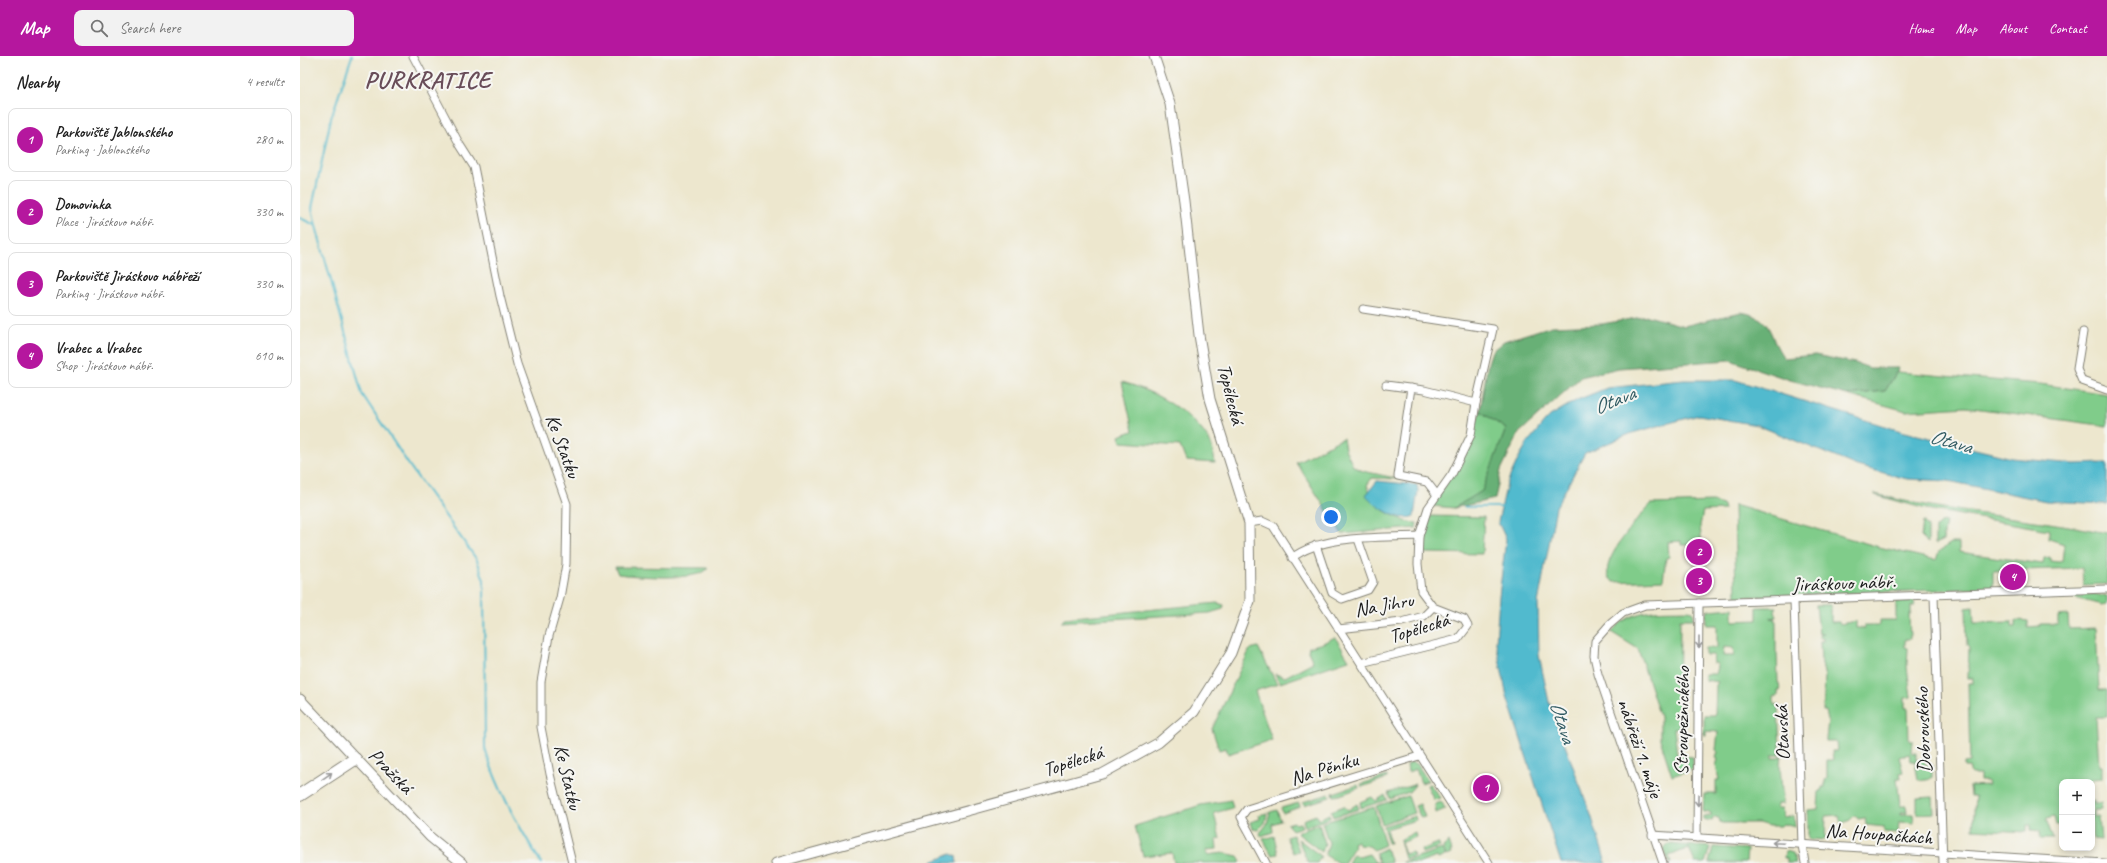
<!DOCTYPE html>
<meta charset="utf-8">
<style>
body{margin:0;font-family:Caveat,sans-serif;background:#f2f2f2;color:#222}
.controls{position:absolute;right:12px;bottom:12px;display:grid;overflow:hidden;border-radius:8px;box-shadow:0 2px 6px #0003}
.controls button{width:36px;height:36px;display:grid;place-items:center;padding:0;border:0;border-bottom:1px solid #e0e0e0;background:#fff;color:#222;font:20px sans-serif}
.you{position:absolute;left:1031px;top:461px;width:14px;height:14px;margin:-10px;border:3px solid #fff;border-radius:50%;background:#1a73e8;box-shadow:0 0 0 6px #1a73e833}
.badge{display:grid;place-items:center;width:26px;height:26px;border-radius:50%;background:#b5179e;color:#fff;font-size:13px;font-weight:700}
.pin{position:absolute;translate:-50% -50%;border:2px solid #fff;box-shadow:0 1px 4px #0006}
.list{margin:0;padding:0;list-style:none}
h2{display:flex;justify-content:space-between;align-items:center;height:52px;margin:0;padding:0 16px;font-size:17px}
h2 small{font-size:13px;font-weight:400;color:#767676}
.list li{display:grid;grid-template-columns:26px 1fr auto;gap:12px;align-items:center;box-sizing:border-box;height:64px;margin:0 8px 8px;padding:0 8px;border:1px solid #e0e0e0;border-radius:8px}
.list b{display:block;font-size:15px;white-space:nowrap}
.list p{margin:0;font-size:13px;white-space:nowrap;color:#767676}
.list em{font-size:13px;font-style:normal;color:#767676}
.icon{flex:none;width:22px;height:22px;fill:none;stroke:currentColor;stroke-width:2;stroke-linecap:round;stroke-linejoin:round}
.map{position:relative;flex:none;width:1807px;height:807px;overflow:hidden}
header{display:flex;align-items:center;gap:24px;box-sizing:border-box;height:56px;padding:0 20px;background:#b5179e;color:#fff}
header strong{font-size:19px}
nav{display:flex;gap:22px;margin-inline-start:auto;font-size:14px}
.search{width:280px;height:36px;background:#f2f2f2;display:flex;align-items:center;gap:10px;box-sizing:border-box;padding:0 14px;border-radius:8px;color:#767676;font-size:15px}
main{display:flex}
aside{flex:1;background:#fff}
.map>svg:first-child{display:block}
.green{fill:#80cc8a;stroke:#4e7453;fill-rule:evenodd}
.forest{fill:#68b076;stroke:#426649}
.water{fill:#51bace;stroke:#366b75}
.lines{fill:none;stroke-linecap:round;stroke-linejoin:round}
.stream{stroke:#51bace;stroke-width:2}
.minor-casing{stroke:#848275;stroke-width:9}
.tertiary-casing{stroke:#848275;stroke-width:11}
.trunk-casing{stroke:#848275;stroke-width:14}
.minor{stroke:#fff;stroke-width:7}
.tertiary{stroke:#fff;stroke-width:9}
.trunk{stroke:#fff;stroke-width:12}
.oneway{stroke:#999}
.labels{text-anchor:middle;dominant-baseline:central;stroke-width:4;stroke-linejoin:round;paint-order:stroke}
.street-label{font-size:20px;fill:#1c1c1c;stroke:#f6f6f2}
.water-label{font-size:21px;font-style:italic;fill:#315b63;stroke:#f6f6f2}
.district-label{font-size:24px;font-weight:bold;letter-spacing:1px;fill:#694d59;stroke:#f6f6f2}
</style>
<header>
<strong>Map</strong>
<div class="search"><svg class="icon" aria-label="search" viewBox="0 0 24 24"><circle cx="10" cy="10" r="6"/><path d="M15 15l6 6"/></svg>Search here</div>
<nav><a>Home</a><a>Map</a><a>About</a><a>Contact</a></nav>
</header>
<main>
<aside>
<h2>Nearby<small>4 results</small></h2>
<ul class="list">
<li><span class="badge">1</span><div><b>Parkoviště Jablonského</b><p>Parking · Jablonského</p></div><em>280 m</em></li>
<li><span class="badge">2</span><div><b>Domovinka</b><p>Place · Jiráskovo nábř.</p></div><em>330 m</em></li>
<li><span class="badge">3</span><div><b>Parkoviště Jiráskovo nábřeží</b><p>Parking · Jiráskovo nábř.</p></div><em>330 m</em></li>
<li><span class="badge">4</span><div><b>Vrabec a Vrabec</b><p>Shop · Jiráskovo nábř.</p></div><em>610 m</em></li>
</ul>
</aside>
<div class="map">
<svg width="1807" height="807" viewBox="0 0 1807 807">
<rect width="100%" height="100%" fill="#f6f6f2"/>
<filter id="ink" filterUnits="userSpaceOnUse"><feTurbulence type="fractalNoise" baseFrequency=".025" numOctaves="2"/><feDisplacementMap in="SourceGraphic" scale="8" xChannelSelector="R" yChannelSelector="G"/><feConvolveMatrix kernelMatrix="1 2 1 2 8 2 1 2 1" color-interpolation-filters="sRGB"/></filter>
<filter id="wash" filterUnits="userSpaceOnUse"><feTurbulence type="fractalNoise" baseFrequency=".012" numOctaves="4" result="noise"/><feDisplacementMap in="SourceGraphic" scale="16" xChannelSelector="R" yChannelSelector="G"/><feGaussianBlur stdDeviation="0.9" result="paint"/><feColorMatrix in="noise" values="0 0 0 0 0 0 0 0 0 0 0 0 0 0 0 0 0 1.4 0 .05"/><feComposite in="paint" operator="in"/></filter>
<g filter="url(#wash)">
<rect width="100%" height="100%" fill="#ede7ce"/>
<g class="green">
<path d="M1597,316L1740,328L1807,338V370L1666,351L1606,355L1547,339L1585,335Z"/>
<path d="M822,326C853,334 894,357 910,386C913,393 914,400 915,407L886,405L880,390L821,386L819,380L833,375Z"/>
<path d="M1180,355L1206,373L1182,436L1154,452L1133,450L1171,384Z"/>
<path d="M1043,382L1045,393L1053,410L1063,415L1099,423L1072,422L1067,429C1075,448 1079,454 1099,462C1105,465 1110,467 1117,467L1116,472L1042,478L996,406Z"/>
<path d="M1575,438C1651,458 1730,461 1807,477V528L1783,529L1782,512L1693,515V532L1436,541L1434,449L1579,491L1636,504L1639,495L1651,487H1659V496L1743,508L1744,502L1750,501V505L1759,506L1762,505L1764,488L1749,483V474L1626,453L1575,439Z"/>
<path d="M1412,446L1423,449L1424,454L1403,455L1400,470L1402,489H1381V485L1368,486L1369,501L1366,502L1363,524L1313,526C1312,524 1308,521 1308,519C1302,502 1340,460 1351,448Z"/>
<path d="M1130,460L1184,461L1182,498L1123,497L1125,475Z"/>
<path d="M1623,465L1628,471V487L1621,481Z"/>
<path d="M1646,466L1643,484L1635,488V472L1640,467Z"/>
<path d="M315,511L408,512C401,526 333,520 318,518Z"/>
<path d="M1795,538L1807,541V548L1802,549L1774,542L1773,539Z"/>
<path d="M1614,545L1615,550H1611V558H1609L1610,583H1605V591L1608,592L1607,611L1611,641L1605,642V652H1608L1609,685H1613L1612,697H1616V704H1625V709H1632V722L1618,724L1615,705H1611L1609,698L1599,701L1603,716L1600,717L1601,722H1597L1600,750H1607L1608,756H1601V758H1613L1614,767L1599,766L1598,777L1584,776V771L1566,769L1565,762L1558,763L1555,759L1549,765L1541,767L1539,759L1526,760L1525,784L1508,783V754L1518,753L1519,735H1522V731H1525V723L1527,722V704H1533L1532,695H1537L1536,685H1526V683L1528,665L1526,655H1523L1525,621L1521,604L1520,586H1523V582H1520L1519,579L1524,577H1519L1516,549H1531V566H1539L1540,568L1556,565V572H1564V569H1578L1580,568V564H1596V546Z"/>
<path d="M917,547L924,549L923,553L910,557L761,566L764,562Z"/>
<path d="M1457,551H1477L1475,554L1477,561L1470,562L1476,563V596L1477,597L1478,627H1479L1480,635H1478V640H1474V649H1478L1480,696L1479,699H1472V702H1479L1481,699L1480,709L1483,748H1477V753H1482L1483,761L1494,760L1495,771L1483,768L1481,770H1470L1458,767H1422L1420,766L1419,762L1414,761L1412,765L1403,763V760H1411V757L1403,756L1404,738H1416V724H1419L1416,710L1418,703L1416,702L1418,696L1416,694L1418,676L1406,675V679H1404V659H1415L1416,629L1418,626L1405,624V618H1416L1418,611L1416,607H1413L1414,599H1405V592H1417V569H1406V556L1409,554L1433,552V565L1457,564ZM1424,591L1433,592L1434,600H1423Z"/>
<path d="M1673,551L1674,567L1712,566V571H1716V564L1728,565V571L1740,570V568H1758V560L1768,559L1769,573L1796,572L1799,634H1807V661H1796L1799,710H1802V722L1792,723V726H1762V769H1756L1754,761L1746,763L1753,783H1740V775L1731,774V769H1727V776L1673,773L1675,740H1671L1670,730L1688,729L1687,725H1680V718H1671L1669,711H1664V707L1670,706L1668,627H1673V622H1668L1669,591L1667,589L1666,552Z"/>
<path d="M1389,554L1393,556L1394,563H1380L1379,672H1374L1377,698L1384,699L1383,700L1393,701V713L1372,720L1360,683V661L1338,593L1311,576C1334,551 1357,555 1389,554Z"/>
<path d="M1035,581L1049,604L980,627L975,618L985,621L1013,606L1008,595L1009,591L1023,587Z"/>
<path d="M958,591L977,628L955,635L972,684L928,698L926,692L919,694L912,673L950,593Z"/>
<path d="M1112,706L1117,708L1128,725L1121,727L1116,713L1108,716L1107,709Z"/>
<path d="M1087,720V722L1062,731L1061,728Z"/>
<path d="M1116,728L1109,736L1090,743L1088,737Z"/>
<path d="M1130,728L1140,742L1134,744L1127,729Z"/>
<path d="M1058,729L1059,732L1040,739L1034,740L1033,737Z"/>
<path d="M1029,738L1030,741L1004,749L1003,746Z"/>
<path d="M1085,739L1087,744L1061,752L1060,746L1072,741L1076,745Z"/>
<path d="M1108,740L1114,757L1082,768L1076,750Z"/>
<path d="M1633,741L1634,757L1617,758V742Z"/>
<path d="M931,744L933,752L914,757L920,783L916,784L917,793L907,794V799L924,797L938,800L941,805L940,807H874L872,797L843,800L835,770L901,749Z"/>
<path d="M1792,744H1794V747H1801L1802,754H1794V760H1799L1801,784L1793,783L1792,779Z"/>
<path d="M1142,746L1145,753L1136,757L1135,748Z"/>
<path d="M999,747L1000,751L983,757L981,752Z"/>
<path d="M1057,748L1059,753L1033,761L1031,755L1044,750L1048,754Z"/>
<path d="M1120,748L1125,761L1121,762L1115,750Z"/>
<path d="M1074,751L1085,789L1074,794L1069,790L1059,789L1057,785L1053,787L1054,791L1044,807H1038L1025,799L1029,787L1022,767Z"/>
<path d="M977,754L981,765L972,768L973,776L961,780L960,777L967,768L970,756Z"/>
<path d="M967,757L965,767L958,774L952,773L950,766L960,763L959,759Z"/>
<path d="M1029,758L1030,762L1005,771L1003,764L1016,759L1019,763Z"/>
<path d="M1115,760L1116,764L1086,773L1090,787H1088L1083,770Z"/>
<path d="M994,766L995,768L1000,767L1002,771L992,774L987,768Z"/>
<path d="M1019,768L1025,787L1022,796L997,777Z"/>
<path d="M1115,776L1116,781L1101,787L1105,798L1112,796L1114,800L1105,803L1100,784Z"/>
<path d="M993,779L999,795L993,797L986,781Z"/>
<path d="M974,780L978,798L972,799L963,783Z"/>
<path d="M998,783L1021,800L1017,807H1008Z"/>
<path d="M1149,786L1152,795H1150L1151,798L1146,800L1143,791Z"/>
<path d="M1138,787L1140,791L1122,797L1121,794Z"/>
<path d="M1368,788L1410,791L1405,807H1395L1389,792L1369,800L1371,807H1369L1364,792Z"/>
<path d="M1413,791L1447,793L1446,807H1409Z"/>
<path d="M1086,792L1091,807H1079L1076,797Z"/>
<path d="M1142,793L1145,800L1138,803L1137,801L1120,807L1102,806Z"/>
<path d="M1485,795L1493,797L1496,807H1487V802H1484Z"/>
<path d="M1053,798L1059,801L1069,798L1075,806L1079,807H1048Z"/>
</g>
<path class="forest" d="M1441,256C1475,262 1467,279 1484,302L1515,299L1555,307L1570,312H1599L1585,335L1547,339L1490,324L1430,304L1319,312L1281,321L1219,377L1201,414L1195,443L1154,452L1182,435L1206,373L1180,355L1188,307L1192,295L1204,285L1252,270L1302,268L1348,260L1384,270Z"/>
<g class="water">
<path d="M1384,324H1435L1601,375L1712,402L1774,408L1807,407V448L1746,445L1648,425L1607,423L1557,410L1457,369L1399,359L1332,377L1285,397L1256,451L1238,547L1239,599L1249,646L1291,759L1306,807H1261L1207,641L1196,587L1199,540L1206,483L1198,466L1207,427L1218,403L1228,386L1245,365L1250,360L1277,344L1307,332Z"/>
<path d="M1077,425L1117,429L1118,435L1114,460C1099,467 1076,451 1066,439Z"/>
<path d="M651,798L656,800L657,807H629Z"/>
</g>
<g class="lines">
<g class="stream">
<path d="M52,0L31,62L12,152L16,170L62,338L111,412L177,504L184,524L185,692C197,734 219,770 241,807"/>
<path d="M0,162L15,169"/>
<path d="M1164,451H1203"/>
</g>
</g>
</g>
<g filter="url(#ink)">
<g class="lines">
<defs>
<g id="minor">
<path d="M113,0L160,89L174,111L200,240L217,308L267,448L266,508L260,542L249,580L241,626V671L250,718L272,807"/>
<path d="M1783,276L1777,313L1782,325L1807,334"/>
<path d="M1086,329L1124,334L1176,347"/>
<path d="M1111,332L1098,420L1127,426L1137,439"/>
<path d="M949,467L962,465L973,470L1189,807"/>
<path d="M1016,489L1032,537L1042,543L1068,534L1073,526L1058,483"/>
<path d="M992,502C1023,478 1081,482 1119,480"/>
<path d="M1634,540L1643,807"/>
<path d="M1494,545L1502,789L1505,807"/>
<path d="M1038,573L1102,566L1124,560L1133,551L1121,535L1118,508L1119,480L1128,452L1152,418L1171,379L1176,347L1193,273L1063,253"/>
<path d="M1061,607L1158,583L1168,570L1164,563L1133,551"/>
<path d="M1352,779L1805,807"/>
<path d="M1397,782L1399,547"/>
<path d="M966,807L941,761L947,753L1119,700"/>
<path d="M1363,807L1298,618L1294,600L1295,585L1309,569L1323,557L1345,549L1807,533"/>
</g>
<g id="tertiary">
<path d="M0,643L130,781L162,807"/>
<path d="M476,807L802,718L858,687L894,656L931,597L950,545L949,467L910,343L899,279L884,145L870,48L854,0"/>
</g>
<path id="trunk" d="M0,739L55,703"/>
</defs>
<use href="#minor" class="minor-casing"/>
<use href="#tertiary" class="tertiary-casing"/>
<use href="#trunk" class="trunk-casing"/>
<use href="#minor" class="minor"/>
<use href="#tertiary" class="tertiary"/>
<use href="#trunk" class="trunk"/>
</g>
<defs><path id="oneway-shaft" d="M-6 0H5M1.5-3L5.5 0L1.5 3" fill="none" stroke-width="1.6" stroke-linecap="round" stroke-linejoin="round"/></defs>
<g class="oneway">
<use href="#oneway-shaft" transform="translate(1399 586) rotate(90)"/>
<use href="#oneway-shaft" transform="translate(27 720) rotate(-35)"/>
<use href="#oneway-shaft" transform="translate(1398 744) rotate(91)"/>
<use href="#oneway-shaft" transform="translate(1478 787) rotate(-177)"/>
</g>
</g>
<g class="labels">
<g class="street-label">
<text transform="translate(931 338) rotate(76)">Topělecká</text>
<text transform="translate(263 390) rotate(70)">Ke Statku</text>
<text transform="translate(1544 527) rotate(-2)">Jiráskovo nábř.</text>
<text transform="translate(1084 549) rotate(-10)">Na Jihru</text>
<text transform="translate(1119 572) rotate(-17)">Topělecká</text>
<text transform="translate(1382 665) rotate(-89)">Stroupežnického</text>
<text transform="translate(1623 674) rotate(-92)">Dobrovského</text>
<text transform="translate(1482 677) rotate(-92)">Otavská</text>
<text transform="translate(1340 692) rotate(71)">nábřeží 1. máje</text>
<text transform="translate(773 705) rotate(-18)">Topělecká</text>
<text transform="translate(1024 713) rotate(-17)">Na Pěníku</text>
<text transform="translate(91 715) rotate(46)">Pražská</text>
<text transform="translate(268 721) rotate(77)">Ke Statku</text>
<text transform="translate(1579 778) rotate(4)">Na Houpačkách</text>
</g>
<g class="water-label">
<text transform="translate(1314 344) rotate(-22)">Otava</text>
<text transform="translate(1651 385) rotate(16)">Otava</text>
<text transform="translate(1263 666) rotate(72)">Otava</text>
</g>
<g class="district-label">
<text x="128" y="24">PURKRATICE</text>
</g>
</g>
</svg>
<div class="controls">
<button>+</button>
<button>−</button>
</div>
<div class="you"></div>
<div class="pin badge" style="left:1186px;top:732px">1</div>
<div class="pin badge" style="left:1399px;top:496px">2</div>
<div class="pin badge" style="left:1399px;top:525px">3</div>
<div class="pin badge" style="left:1713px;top:521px">4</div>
</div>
</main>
